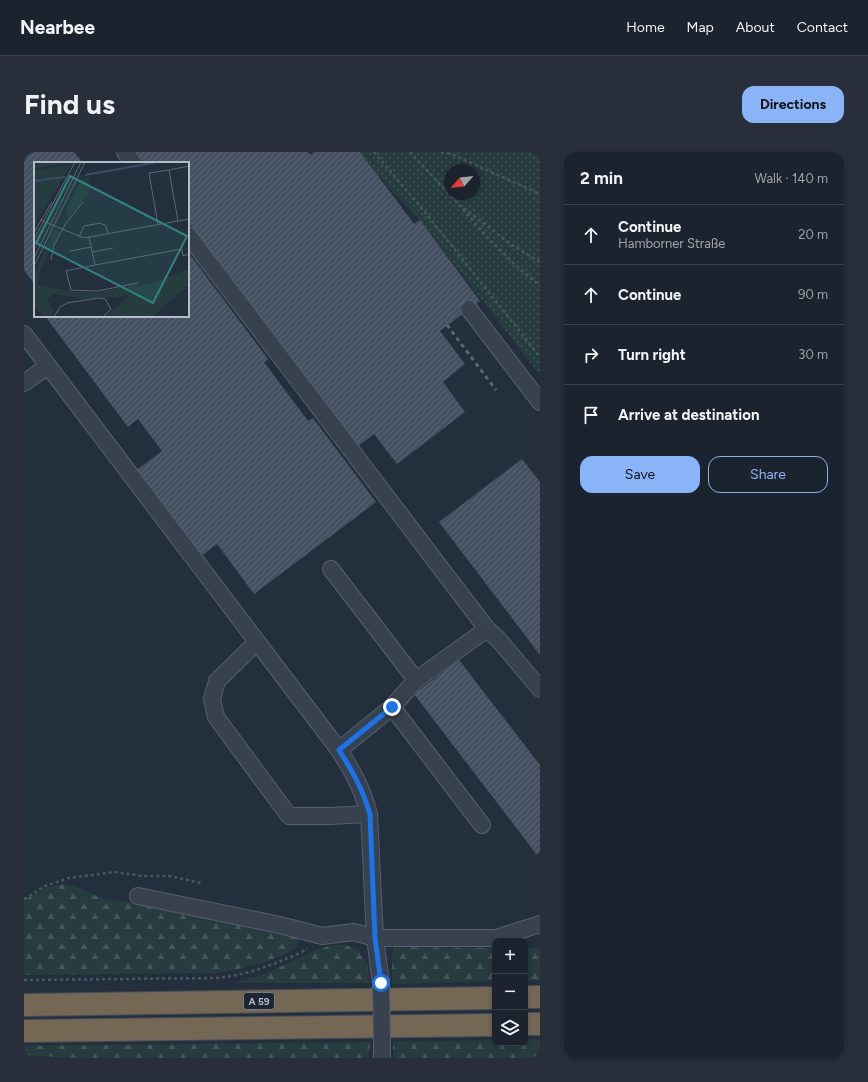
<!DOCTYPE html>
<meta charset="utf-8">
<style>
body{margin:0;font-family:Figtree,sans-serif;background:#282f3a;color:#f1f3f6}
.controls{position:absolute;right:12px;bottom:12px;display:grid;overflow:hidden;border-radius:8px;box-shadow:0 2px 6px #0003}
.controls button{width:36px;height:36px;display:grid;place-items:center;padding:0;border:0;border-bottom:1px solid #39404a;background:#1b232e;color:#f1f3f6;font:20px sans-serif}
.compass{position:absolute;left:420px;top:12px;width:36px;height:36px;border-radius:50%;background:#1b232e;box-shadow:0 2px 6px #0003;rotate:243deg}
.stop{position:absolute;width:12px;height:12px;margin:-9px;border:3px solid #1a73e8;border-radius:50%;background:#fff}
.stop.end{background:#1a73e8;border-color:#fff;box-shadow:0 1px 4px #0008}
.list{margin:0;padding:0;list-style:none}
h2{display:flex;justify-content:space-between;align-items:center;height:52px;margin:0;padding:0 16px;font-size:17px}
h2 small{font-size:13px;font-weight:400;color:#a0a4aa}
.list li{display:grid;grid-template-columns:26px 1fr auto;gap:12px;align-items:center;box-sizing:border-box;height:60px;padding:0 16px;border-top:1px solid #39404a}
.list b{display:block;font-size:15px;white-space:nowrap}
.list p{margin:0;font-size:13px;white-space:nowrap;color:#a0a4aa}
.list em{font-size:13px;font-style:normal;color:#a0a4aa}
.actions{display:flex;gap:8px;padding:12px 16px}
.actions a{flex:1;padding:9px 0;border:1px solid #8ab4f8;border-radius:12px;text-align:center;font-size:14px;color:#8ab4f8}
.actions .main{background:#8ab4f8;color:#111}
.icon{flex:none;width:22px;height:22px;fill:none;stroke:currentColor;stroke-width:2;stroke-linecap:round;stroke-linejoin:round}
.map{position:relative;flex:none;width:516px;height:906px;overflow:hidden;border-radius:12px}
header{display:flex;align-items:center;gap:24px;box-sizing:border-box;height:56px;padding:0 20px;background:#1b232e;border-bottom:1px solid #39404a}
header strong{font-size:19px}
nav{display:flex;gap:22px;margin-inline-start:auto;font-size:14px}
.intro{display:flex;align-items:center;justify-content:space-between;box-sizing:border-box;height:96px;padding:0 24px}
h1{margin:0;font-size:28px}
.button{padding:10px 18px;border-radius:12px;background:#8ab4f8;color:#111;font-size:14px;font-weight:700}
main{display:flex;gap:24px;padding:0 24px}
aside{flex:1;background:#1b232e;border-radius:12px;box-shadow:0 2px 6px #0003}
.map>svg:first-child{display:block}
.forest{fill:url(#forest-firs)}
.park{fill:url(#park-dots);fill-rule:evenodd}
.building{fill:url(#building-hatch)}
.lines{fill:none;stroke-linecap:round;stroke-linejoin:round}
.minor-casing{stroke:#565f6c;stroke-width:18}
.highway-casing{stroke:#434c59;stroke-width:24}
.path{stroke:#44595c;stroke-width:2.5;stroke-dasharray:3 3;stroke-linecap:butt}
.minor{stroke:#38414e;stroke-width:16}
.highway{stroke:#746855;stroke-width:22}
.rail{stroke:#5a6575;stroke-width:3;stroke-dasharray:4 4;stroke-linecap:butt}
.minor-bridge-casing{stroke:#565f6c;stroke-width:18;stroke-linecap:butt}
.minor-bridge{stroke:#38414e;stroke-width:16}
.route{stroke:#1a73e8;stroke-width:5}
.labels{text-anchor:middle;dominant-baseline:central;stroke-width:3.5;stroke-linejoin:round;paint-order:stroke}
.shield{fill:#1d2633;stroke:#878f9c;stroke-width:1}
.shield-label{font-size:10px;font-weight:bold;fill:#b4bcc9}
.inset-river{fill:none;stroke:#394c67;stroke-width:2}
.inset-road{fill:none;stroke:#5e6776;stroke-width:1}
.view{fill:#308480;fill-opacity:0.15;stroke:#308480;stroke-width:2}
.inset-edge{fill:none;stroke:#b4bcc9;stroke-width:2}
</style>
<header>
<strong>Nearbee</strong>
<nav><a>Home</a><a>Map</a><a>About</a><a>Contact</a></nav>
</header>
<div class="intro"><h1>Find us</h1><a class="button">Directions</a></div>
<main>
<div class="map">
<svg width="516" height="906" viewBox="0 0 516 906">
<defs>
<pattern id="forest-firs" width="22" height="20" patternUnits="userSpaceOnUse"><rect width="22" height="20" fill="#263c3f"/><path d="M5 1l3.5 6h-7zM16 11l3.5 6h-7z" fill="#435659"/></pattern>
<pattern id="park-dots" width="8" height="8" patternUnits="userSpaceOnUse"><rect width="8" height="8" fill="#263c3f"/><path d="M2 2h.1M6 6h.1" fill="none" stroke="#435659" stroke-width="1.8" stroke-linecap="round"/></pattern>
<pattern id="building-hatch" width="6" height="6" patternUnits="userSpaceOnUse"><rect width="6" height="6" fill="#455162"/><path d="M-1 1l2-2M0 6l6-6M5 7l2-2" fill="none" stroke="#5d6877"/></pattern>
</defs>
<rect width="100%" height="100%" fill="#242f3e"/>
<g class="forest">
<path d="M39,732L51,734L79,747L143,755L211,770L243,780L273,784L275,790L274,794C254,810 216,817 192,821L0,823V748L21,736Z"/>
<path d="M308,793H320L334,797L344,814L346,831H210L238,823L295,797Z"/>
<path d="M371,795L471,796V829L368,832V800Z"/>
<path d="M501,796H516V828L501,829Z"/>
<path d="M516,887V906H371L369,903V890L471,888V891H501V888Z"/>
<path d="M346,890L345,906H51L0,903V894Z"/>
</g>
<path class="park" d="M332,0H516V223L396,68ZM426,18H450V42H426Z"/>
<g class="building">
<path d="M0,0H50L59,11H11V133L0,118Z"/>
<path d="M112,0H284L286,3L290,0H336L390,72L396,68L456,149L416,179L441,212L419,230L441,260L373,312L350,282L334,294L164,69V11H120Z"/>
<path d="M164,100L244,207L240,210L284,269L289,266L352,350L230,442L193,392L177,404L113,318L138,299L114,267L104,275L21,164H164Z"/>
<path d="M498,307L516,330V503L415,370Z"/>
<path d="M435,508L516,613V700L513,703L390,542Z"/>
</g>
<g class="lines">
<defs>
<g id="minor">
<path d="M101,0L109,11"/>
<path d="M164,83L463,477L392,528L368,555L315,598"/>
<path d="M445,157L516,250"/>
<path d="M0,182L315,598C329,620 338,636 345,662L351,786L357,831"/>
<path d="M0,231L24,214"/>
<path d="M307,417L392,528"/>
<path d="M463,477L475,488L516,537"/>
<path d="M233,490L193,529L188,547L192,565L265,664H305L345,662"/>
<path d="M368,555L458,673"/>
<path d="M114,744L256,773L298,784L330,780L351,786H472L516,772"/>
<path d="M358,890V906"/>
</g>
<g id="highway">
<path d="M501,845H516"/>
<path d="M0,853L471,846"/>
<path d="M501,872H516"/>
<path d="M0,879L471,873"/>
</g>
</defs>
<use href="#minor" class="minor-casing"/>
<use href="#highway" class="highway-casing"/>
<g class="path">
<path d="M350,0L404,64L516,205"/>
<path d="M386,0L435,53L464,86L495,116L516,134"/>
<path d="M417,0L427,2L516,42"/>
<path d="M440,56L488,93L516,110"/>
<path d="M0,747L21,734L45,726L91,720L118,724H145L177,731"/>
<path d="M0,828L194,826C227,822 248,813 278,800L283,796"/>
</g>
<use href="#minor" class="minor"/>
<use href="#highway" class="highway"/>
<path class="rail" d="M423,173L472,238"/>
<defs>
<path id="minor-bridge" d="M357,831L358,890"/>
</defs>
<use href="#minor-bridge" class="minor-bridge-casing"/>
<use href="#minor-bridge" class="minor-bridge"/>
</g>
<g class="lines">
<path class="route" d="M357,831L351,786L346,662C338,636 329,620 315,598L368,555"/>
</g>
<g class="labels">
<rect class="shield" x="220" y="841" width="30" height="16" rx="3"/>
<g class="shield-label">
<text x="235" y="849">A 59</text>
</g>
</g>
<g transform="translate(10 10)">
<rect width="155" height="155" fill="#242f3e"/>
<path d="M43,4L15,60L12,57ZM55,15L56,31L32,57L34,45L48,17ZM12,62L13,63L0,91V80L8,64ZM21,67L26,70L6,108L4,123L39,130H64L118,121L76,130L48,132L10,127L5,143L18,155H12L0,144V111Z" fill="#263c3f"/>
<path d="M0,0H39L0,7ZM37,3L4,57L0,66V8ZM155,107V123L118,155H71L95,134L48,137L21,132L13,137L19,149L18,155H12L0,144V122L39,130H64L118,121Z" fill="#263c3f"/>
<path class="inset-river" d="M51,13L124,0M0,19L31,15"/>
<path class="inset-road" d="M6,58L50,76L155,57M144,59L135,8L155,4M124,63L115,11L135,8M0,70L18,40M45,75L50,64L67,61L72,64L74,72M55,75L61,103L148,87L149,94L155,92M0,77L41,0M36,89L57,85M59,90L79,86M0,96L47,0M17,98L20,83L32,61L49,40M61,103L32,109L37,128L63,129L104,121M0,104L51,0M20,155L26,145L33,141L65,136L71,137L77,147L69,155"/>
<path class="view" d="M36,14L153,74L119,141L2,81Z"/>
<rect width="155" height="155" class="inset-edge"/>
</g>
</svg>
<div class="controls">
<button>+</button>
<button>−</button>
<button><svg class="icon" aria-label="layers" viewBox="0 0 24 24"><path d="M12 4l9 5-9 5-9-5zM3 14l9 5 9-5"/></svg></button>
</div>
<svg class="compass" viewBox="-18 -18 36 36"><path d="M0-13l5 13h-10z" fill="#e53935"/><path d="M0 13l5-13h-10z" fill="#a0a4aa"/></svg>
<div class="stop" style="left:357px;top:831px"></div>
<div class="stop end" style="left:368px;top:555px"></div>
</div>
<aside>
<h2>2 min<small>Walk · 140 m</small></h2>
<ul class="list">
<li><svg class="icon" aria-label="ahead" viewBox="0 0 24 24"><path d="M12 20V5M6 11l6-6 6 6"/></svg><div><b>Continue</b><p>Hamborner Straße</p></div><em>20 m</em></li>
<li><svg class="icon" aria-label="ahead" viewBox="0 0 24 24"><path d="M12 20V5M6 11l6-6 6 6"/></svg><div><b>Continue</b></div><em>90 m</em></li>
<li><svg class="icon" aria-label="right" viewBox="0 0 24 24"><path d="M7 20v-9h11M14 6l5 5-5 5"/></svg><div><b>Turn right</b></div><em>30 m</em></li>
<li><svg class="icon" aria-label="arrive" viewBox="0 0 24 24"><path d="M6 21V4h12l-3 4 3 4H6"/></svg><div><b>Arrive at destination</b></div></li>
</ul>
<div class="actions"><a class="main">Save</a><a>Share</a></div>
</aside>
</main>
